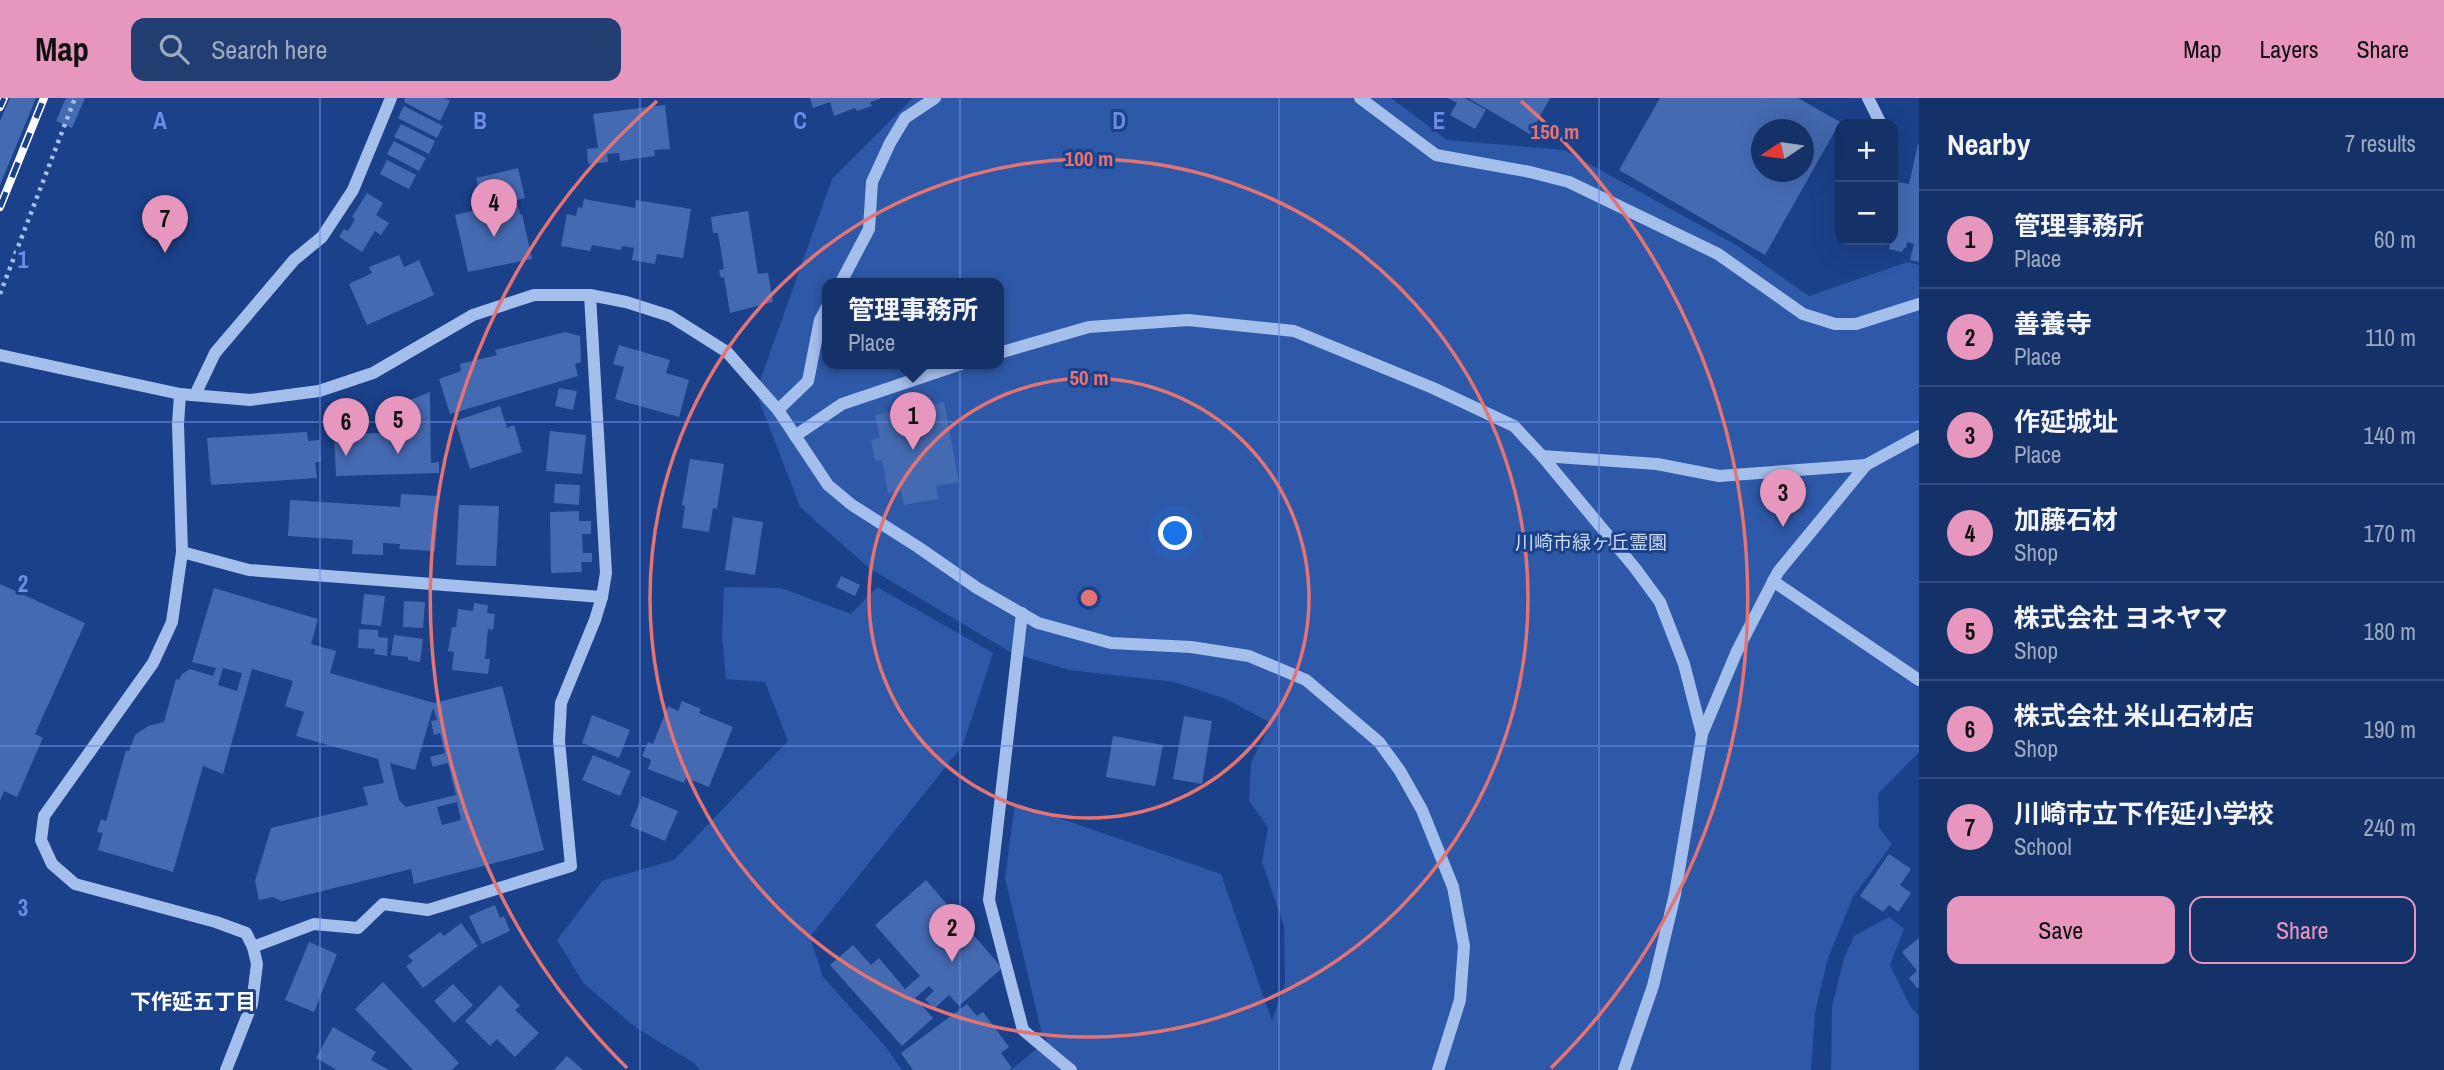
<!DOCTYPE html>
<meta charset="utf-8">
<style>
body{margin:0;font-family:"Archivo Narrow","Noto Sans JP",sans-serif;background:#213d71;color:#f1f3f6}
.controls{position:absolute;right:21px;top:21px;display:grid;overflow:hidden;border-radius:14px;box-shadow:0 7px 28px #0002}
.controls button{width:63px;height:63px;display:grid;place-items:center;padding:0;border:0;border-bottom:2px solid #334c7c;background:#143168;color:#f1f3f6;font:35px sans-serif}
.compass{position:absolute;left:1751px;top:21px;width:63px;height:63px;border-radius:50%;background:#143168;box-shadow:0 7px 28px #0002;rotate:257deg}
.you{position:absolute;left:1176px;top:436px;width:24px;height:24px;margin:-18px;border:5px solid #fff;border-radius:50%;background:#1a73e8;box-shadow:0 0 0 10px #1a73e833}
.badge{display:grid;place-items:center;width:46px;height:46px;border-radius:50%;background:#e797bd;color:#111;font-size:23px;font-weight:700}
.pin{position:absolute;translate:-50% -58px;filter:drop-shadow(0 2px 4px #0008)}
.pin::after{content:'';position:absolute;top:37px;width:24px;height:21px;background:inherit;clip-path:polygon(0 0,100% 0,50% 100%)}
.popup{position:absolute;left:822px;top:180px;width:182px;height:91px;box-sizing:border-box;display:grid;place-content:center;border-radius:14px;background:#143168;filter:drop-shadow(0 2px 5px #0005);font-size:23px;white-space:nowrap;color:#9da9c0}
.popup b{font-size:26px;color:#f1f3f6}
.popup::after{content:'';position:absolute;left:50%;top:100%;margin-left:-14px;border:14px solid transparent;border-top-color:#143168}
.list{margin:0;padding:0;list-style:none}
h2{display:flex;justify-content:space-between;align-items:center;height:91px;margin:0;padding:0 28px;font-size:30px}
h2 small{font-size:23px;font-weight:400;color:#9da9c0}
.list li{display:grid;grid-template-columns:46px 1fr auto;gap:21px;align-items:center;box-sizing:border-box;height:98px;padding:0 28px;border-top:2px solid #334c7c}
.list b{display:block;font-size:26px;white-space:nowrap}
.list p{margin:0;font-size:23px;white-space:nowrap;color:#9da9c0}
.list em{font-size:23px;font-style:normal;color:#9da9c0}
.actions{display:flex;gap:14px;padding:21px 28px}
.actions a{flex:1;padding:16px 0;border:2px solid #e797bd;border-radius:14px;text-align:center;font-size:24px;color:#e797bd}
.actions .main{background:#e797bd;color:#111}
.icon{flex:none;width:38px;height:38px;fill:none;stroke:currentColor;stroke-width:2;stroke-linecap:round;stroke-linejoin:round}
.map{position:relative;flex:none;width:1919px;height:972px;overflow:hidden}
header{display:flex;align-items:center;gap:42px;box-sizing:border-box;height:98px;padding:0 35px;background:#e797bd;color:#111}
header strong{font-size:33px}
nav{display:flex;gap:38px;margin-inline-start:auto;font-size:24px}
.search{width:490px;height:63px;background:#213d71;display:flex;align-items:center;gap:18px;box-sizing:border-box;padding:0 24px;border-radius:14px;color:#9da9c0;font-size:26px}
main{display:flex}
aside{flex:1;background:#143168}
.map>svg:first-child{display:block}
.green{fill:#2e59a8;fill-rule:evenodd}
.building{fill:#446ab2;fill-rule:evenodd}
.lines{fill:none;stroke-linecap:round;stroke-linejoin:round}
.path{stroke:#a5bfed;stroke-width:4.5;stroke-dasharray:3.5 5;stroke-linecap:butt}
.minor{stroke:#a5bfed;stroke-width:12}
.rail-casing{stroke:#fff;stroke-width:8}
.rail{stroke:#1b418a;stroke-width:5;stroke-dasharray:16;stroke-linecap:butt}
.grid{fill:none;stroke:#6c8ce6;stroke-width:2;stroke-opacity:0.55}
.ring{fill:none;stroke:#e47373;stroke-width:3.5}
.labels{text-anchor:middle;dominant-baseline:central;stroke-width:6;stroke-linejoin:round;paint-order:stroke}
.park-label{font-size:19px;fill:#cbdbf9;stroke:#1b418a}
.neighbourhood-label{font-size:21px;font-weight:bold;fill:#fff;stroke:#1b418a}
.grid-label{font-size:23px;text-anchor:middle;font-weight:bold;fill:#6c8ce6;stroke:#1b418a;stroke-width:6;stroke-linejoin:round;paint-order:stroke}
.centre{fill:#e47373;stroke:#1b418a;stroke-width:3.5}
.ring-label{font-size:21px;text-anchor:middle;font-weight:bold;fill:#e47373;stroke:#1b418a;stroke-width:6;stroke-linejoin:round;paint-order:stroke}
</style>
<header>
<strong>Map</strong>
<div class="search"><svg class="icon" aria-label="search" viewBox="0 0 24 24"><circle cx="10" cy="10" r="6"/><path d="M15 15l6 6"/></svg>Search here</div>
<nav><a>Map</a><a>Layers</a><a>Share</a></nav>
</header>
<main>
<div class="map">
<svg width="1919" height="972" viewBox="0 0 1919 972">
<rect width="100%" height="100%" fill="#1b418a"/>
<g class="green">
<path d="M913,0H1391L1447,42L1564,52L1736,147L1809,198L1908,164L1919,167V654L1878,696L1879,730L1892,746L1853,799L1828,860L1815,914L1811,972H1011L1047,942L1042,936L1005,780L1015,705L1221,776L1272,923L1285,886L1284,828L1262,764L1268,729L1249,703L1251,665L1271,625L1226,601L1174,584L1069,572L1012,555L869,470L800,409L756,294L832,81ZM827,186H999V266H827Z"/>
<path d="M724,489L781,490L851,516L877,489L993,555L963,647L810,839L823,879L885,948L902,972H700L694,965L638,931L584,886L557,842L602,783L674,762L788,643L765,584L726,581L722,538Z"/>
<path d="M1889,819L1904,831L1890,867L1910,908L1919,918V972H1831L1832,909L1844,860L1854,838Z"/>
</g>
<g class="building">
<path d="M10,0H36L0,87V23Z"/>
<path d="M66,0H85L72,30L56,23Z"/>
<path d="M405,0H445L450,3L440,23L404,4Z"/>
<path d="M810,0H880V1L870,4L872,8L857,13L855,10L834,18L830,4L813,10Z"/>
<path d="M1448,0H1465L1486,12L1475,31L1450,17L1457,5Z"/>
<path d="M1468,0H1550L1530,36Z"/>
<path d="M1660,0H1798L1840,24L1765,157L1619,72ZM1761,32H1804V74H1761Z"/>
<path d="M665,7L670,51L654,52L655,58L620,63L619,55L607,56L608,64L588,66L587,51L598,50L593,16Z"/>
<path d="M404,8L443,28L437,40L398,20Z"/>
<path d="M401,26L435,43L429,56L394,39Z"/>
<path d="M394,43L426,60L419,73L387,56Z"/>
<path d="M1918,46L1919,47V164L1910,162L1914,146L1907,144L1906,150H1904L1902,154L1889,151L1890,147L1878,144L1879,142H1893V83L1909,86Z"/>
<path d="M387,62L416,77L409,91L380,76Z"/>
<path d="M518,70L525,100L493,108L492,104L482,107L476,80Z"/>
<path d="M367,95L383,105L376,117L389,125L381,137L375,133L362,154L339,139L344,131L348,133L355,121L352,119Z"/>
<path d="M584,101L635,110L636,102L691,111L683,160L657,156L655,166L632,162L634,150L622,148L621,152L592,147L590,153L561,148L567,116L576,118L578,109L582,110Z"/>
<path d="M518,107L520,116H522L532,161L468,174L455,117L489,109L490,113Z"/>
<path d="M748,113L758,176L768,175L773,204L730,215L724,179L721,180L719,172L724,171L718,135H713L711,119Z"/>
<path d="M399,157L404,169L419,162L434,197L367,227L349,186L372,175L369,169Z"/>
<path d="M565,234L580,238L581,264L575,266L578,278L450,316L439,281L461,273L460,266L497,257L495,252Z"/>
<path d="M619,247L670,262L666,275L689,282L679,319L615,301L624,269L613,266Z"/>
<path d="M559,290L577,293L573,312L555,308Z"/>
<path d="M430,294L431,365L439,364V375L336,378L334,336L382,335L383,313Z"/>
<path d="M944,304L959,384L936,388L938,401L904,407L901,392L888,395L882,362L875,363L871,342L880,340L875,317Z"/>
<path d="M500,308L507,330L514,327L522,354L470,371L455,323Z"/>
<path d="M550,333L586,337L582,376L546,373Z"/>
<path d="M307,334L308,343L319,342L321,364H315L317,380L211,387L207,340Z"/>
<path d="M690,361L724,366L717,411L713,410L709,434L682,430L685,408L682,407Z"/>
<path d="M555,386L580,387L579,407L554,405Z"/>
<path d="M401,396L439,398L435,453L399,451L400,446L383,445V457L352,456L353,442L288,438L290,402L400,409Z"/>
<path d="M459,407L499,408L496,468L456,467Z"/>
<path d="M579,413V423H591V436H582L583,455H592V464H581L582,474L551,475L550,414Z"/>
<path d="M733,419L763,424L755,477L725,472Z"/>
<path d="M841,478L860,487L855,498L836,489Z"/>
<path d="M0,486L85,525L35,636L43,640L17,699L4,693L0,703Z"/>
<path d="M214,490L318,521L311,546L336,553L330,575L434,605L502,588L544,752L414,786L411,771L282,803L273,799L259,802L255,783L271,730L368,707L363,689L384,685L378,661L296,638L304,614L285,608L293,583L252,571L223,676L203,668L173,774L98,752L103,735L97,734L101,721L106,723L126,652L129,653L135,637L148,628L164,624L176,581L179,582L182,576L190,571L213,578L216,570L192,564ZM223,570L242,575L237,593L218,587ZM433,610L437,622L431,623L434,637L440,635L445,655L430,659L433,669L448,665L456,697L406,709L399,702L390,665L415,672ZM457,704L461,722L442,727L437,709Z"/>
<path d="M364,496L385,498L381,528L361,526Z"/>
<path d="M404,503L425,504L423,530L403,529Z"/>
<path d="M474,505L488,507L487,515L495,516L493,532L488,531L485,561H490L488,576L452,572L454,554L448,553L452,529H456L458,511L473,513Z"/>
<path d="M359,531L378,532V539L388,540L387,558L374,556L375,551L358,550Z"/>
<path d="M394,537L423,541L420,564L408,562V559L391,557Z"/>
<path d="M682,603L701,611L699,615L733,629L709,689L686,680L684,685L648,671L651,662L642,658L648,644L653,646L668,608L678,613Z"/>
<path d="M592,617L630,632L619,660L582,645Z"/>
<path d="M1184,618L1212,623L1202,686L1173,681Z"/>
<path d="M1113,638L1163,647L1155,688L1106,679Z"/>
<path d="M593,657L631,673L620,698L582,682Z"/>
<path d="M642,698L678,713L665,743L630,728Z"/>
<path d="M1889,756L1911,771L1900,787L1911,795L1898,814L1889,807L1883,814L1860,798Z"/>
<path d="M926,782L1002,870L959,908L949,897L934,911L925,901L934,893L929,888L915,900L933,920L902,948L830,867L853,847L871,867L879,860L905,891L920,878L875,827Z"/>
<path d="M495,807L500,820L504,818L510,833L482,846L469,818Z"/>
<path d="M461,825L478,848L423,890L406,868L413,863L408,858L440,834L444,838Z"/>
<path d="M1919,840V889L1917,890L1909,880L1917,873L1902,854Z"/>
<path d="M309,844L337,856L314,914L285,902Z"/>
<path d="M383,884L459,965L452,972H413L355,911Z"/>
<path d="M453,886L473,907L454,925L434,903Z"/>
<path d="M500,887L520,908L515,912L539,935L515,959L497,941L490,948L465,923Z"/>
<path d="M967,906L977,918L983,914L1009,949L1001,955L1012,970L1009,972H913L901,955Z"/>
<path d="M333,929L376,954L371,962L389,972H337L316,960Z"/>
<path d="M567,958L583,972H554Z"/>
</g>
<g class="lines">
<path class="path" d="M0,196L75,0"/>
<g class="minor">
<path d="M1360,0L1436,57L1530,74L1569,84L1718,156L1803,216L1835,226H1856L1919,206"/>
<path d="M1868,0L1881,26"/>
<path d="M840,186L869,131L872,84L890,45L905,20L935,0"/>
<path d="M999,255L1089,229L1188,222L1294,233L1433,290L1514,328L1542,358L1635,470L1660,504L1684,566L1702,636L1675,796L1653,888L1624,972"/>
<path d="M0,257L180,296L250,302L319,293L373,275L473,217L534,197H590L626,204L670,218L727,254L778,312L828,387L852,407L918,449L977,490L1038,525L1111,545L1191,549L1249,558L1306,582L1379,644L1400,673L1422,712L1453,789L1464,848L1460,902L1438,972"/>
<path d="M180,296L178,326L182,454L172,524L153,565L44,718L41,742L52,766L75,786L216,824L246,835L253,849L257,866L252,906L226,972"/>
<path d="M195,297L215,255L294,162L322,139L353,92L391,0"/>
<path d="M778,312L808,283L820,222L827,209"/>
<path d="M795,338L842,306L961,266"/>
<path d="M1542,358L1657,366L1719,378L1866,367L1778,474L1737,553L1702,636"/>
<path d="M1866,367L1919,338"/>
<path d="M182,454L249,472L602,499"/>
<path d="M1773,483L1919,582"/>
<path d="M1022,515L989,802L1023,932L1071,972"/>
<path d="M253,849L314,826L358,830L383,806L428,812L571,768L559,643L561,605L595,522L602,499L606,475L590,197"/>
</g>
<defs>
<g id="rail">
<path d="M0,9L4,0"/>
<path d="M0,109L44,0"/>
</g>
</defs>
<use href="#rail" class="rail-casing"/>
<use href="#rail" class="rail"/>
</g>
<path class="grid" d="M320,0V972M640,0V972M960,0V972M1279,0V972M1599,0V972M0,324H1919M0,648H1919"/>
<g class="ring">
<circle cx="1089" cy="500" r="220"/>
<circle cx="1089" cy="500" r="439"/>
<path d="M627 970A659 659 0 0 1 657 3M1521 3A659 659 0 0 1 1551 970"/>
</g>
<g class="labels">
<g class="park-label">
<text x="1591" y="444">川崎市緑ヶ丘霊園</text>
</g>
<g class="neighbourhood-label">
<text x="193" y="903">下作延五丁目</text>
</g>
</g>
<g class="grid-label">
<text x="160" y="31">A</text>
<text x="480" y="31">B</text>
<text x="800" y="31">C</text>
<text x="1119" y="31">D</text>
<text x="1439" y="31">E</text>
<text x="23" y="170">1</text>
<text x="23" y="494">2</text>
<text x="23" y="818">3</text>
</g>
<circle cx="1089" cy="500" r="10" class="centre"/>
<g class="ring-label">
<text x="1555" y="41">150 m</text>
<text x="1089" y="68">100 m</text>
<text x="1089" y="287">50 m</text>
</g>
</svg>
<div class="controls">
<button>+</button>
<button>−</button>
</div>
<svg class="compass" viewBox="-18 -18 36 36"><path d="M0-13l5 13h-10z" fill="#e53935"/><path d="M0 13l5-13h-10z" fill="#9da9c0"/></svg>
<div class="you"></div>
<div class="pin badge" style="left:913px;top:352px">1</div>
<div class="popup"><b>管理事務所</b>Place</div>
<div class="pin badge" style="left:952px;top:864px">2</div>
<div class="pin badge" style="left:1783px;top:429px">3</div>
<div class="pin badge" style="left:494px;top:139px">4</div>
<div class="pin badge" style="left:398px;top:356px">5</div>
<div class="pin badge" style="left:346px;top:358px">6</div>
<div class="pin badge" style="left:165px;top:155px">7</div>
</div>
<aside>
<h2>Nearby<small>7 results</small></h2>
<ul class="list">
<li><span class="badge">1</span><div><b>管理事務所</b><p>Place</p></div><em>60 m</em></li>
<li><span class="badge">2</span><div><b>善養寺</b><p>Place</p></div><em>110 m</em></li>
<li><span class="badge">3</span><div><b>作延城址</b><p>Place</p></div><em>140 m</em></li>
<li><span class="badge">4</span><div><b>加藤石材</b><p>Shop</p></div><em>170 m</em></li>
<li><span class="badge">5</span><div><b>株式会社 ヨネヤマ</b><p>Shop</p></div><em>180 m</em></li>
<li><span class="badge">6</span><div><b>株式会社 米山石材店</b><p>Shop</p></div><em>190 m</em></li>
<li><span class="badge">7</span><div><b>川崎市立下作延小学校</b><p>School</p></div><em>240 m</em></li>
</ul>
<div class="actions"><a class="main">Save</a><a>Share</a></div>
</aside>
</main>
